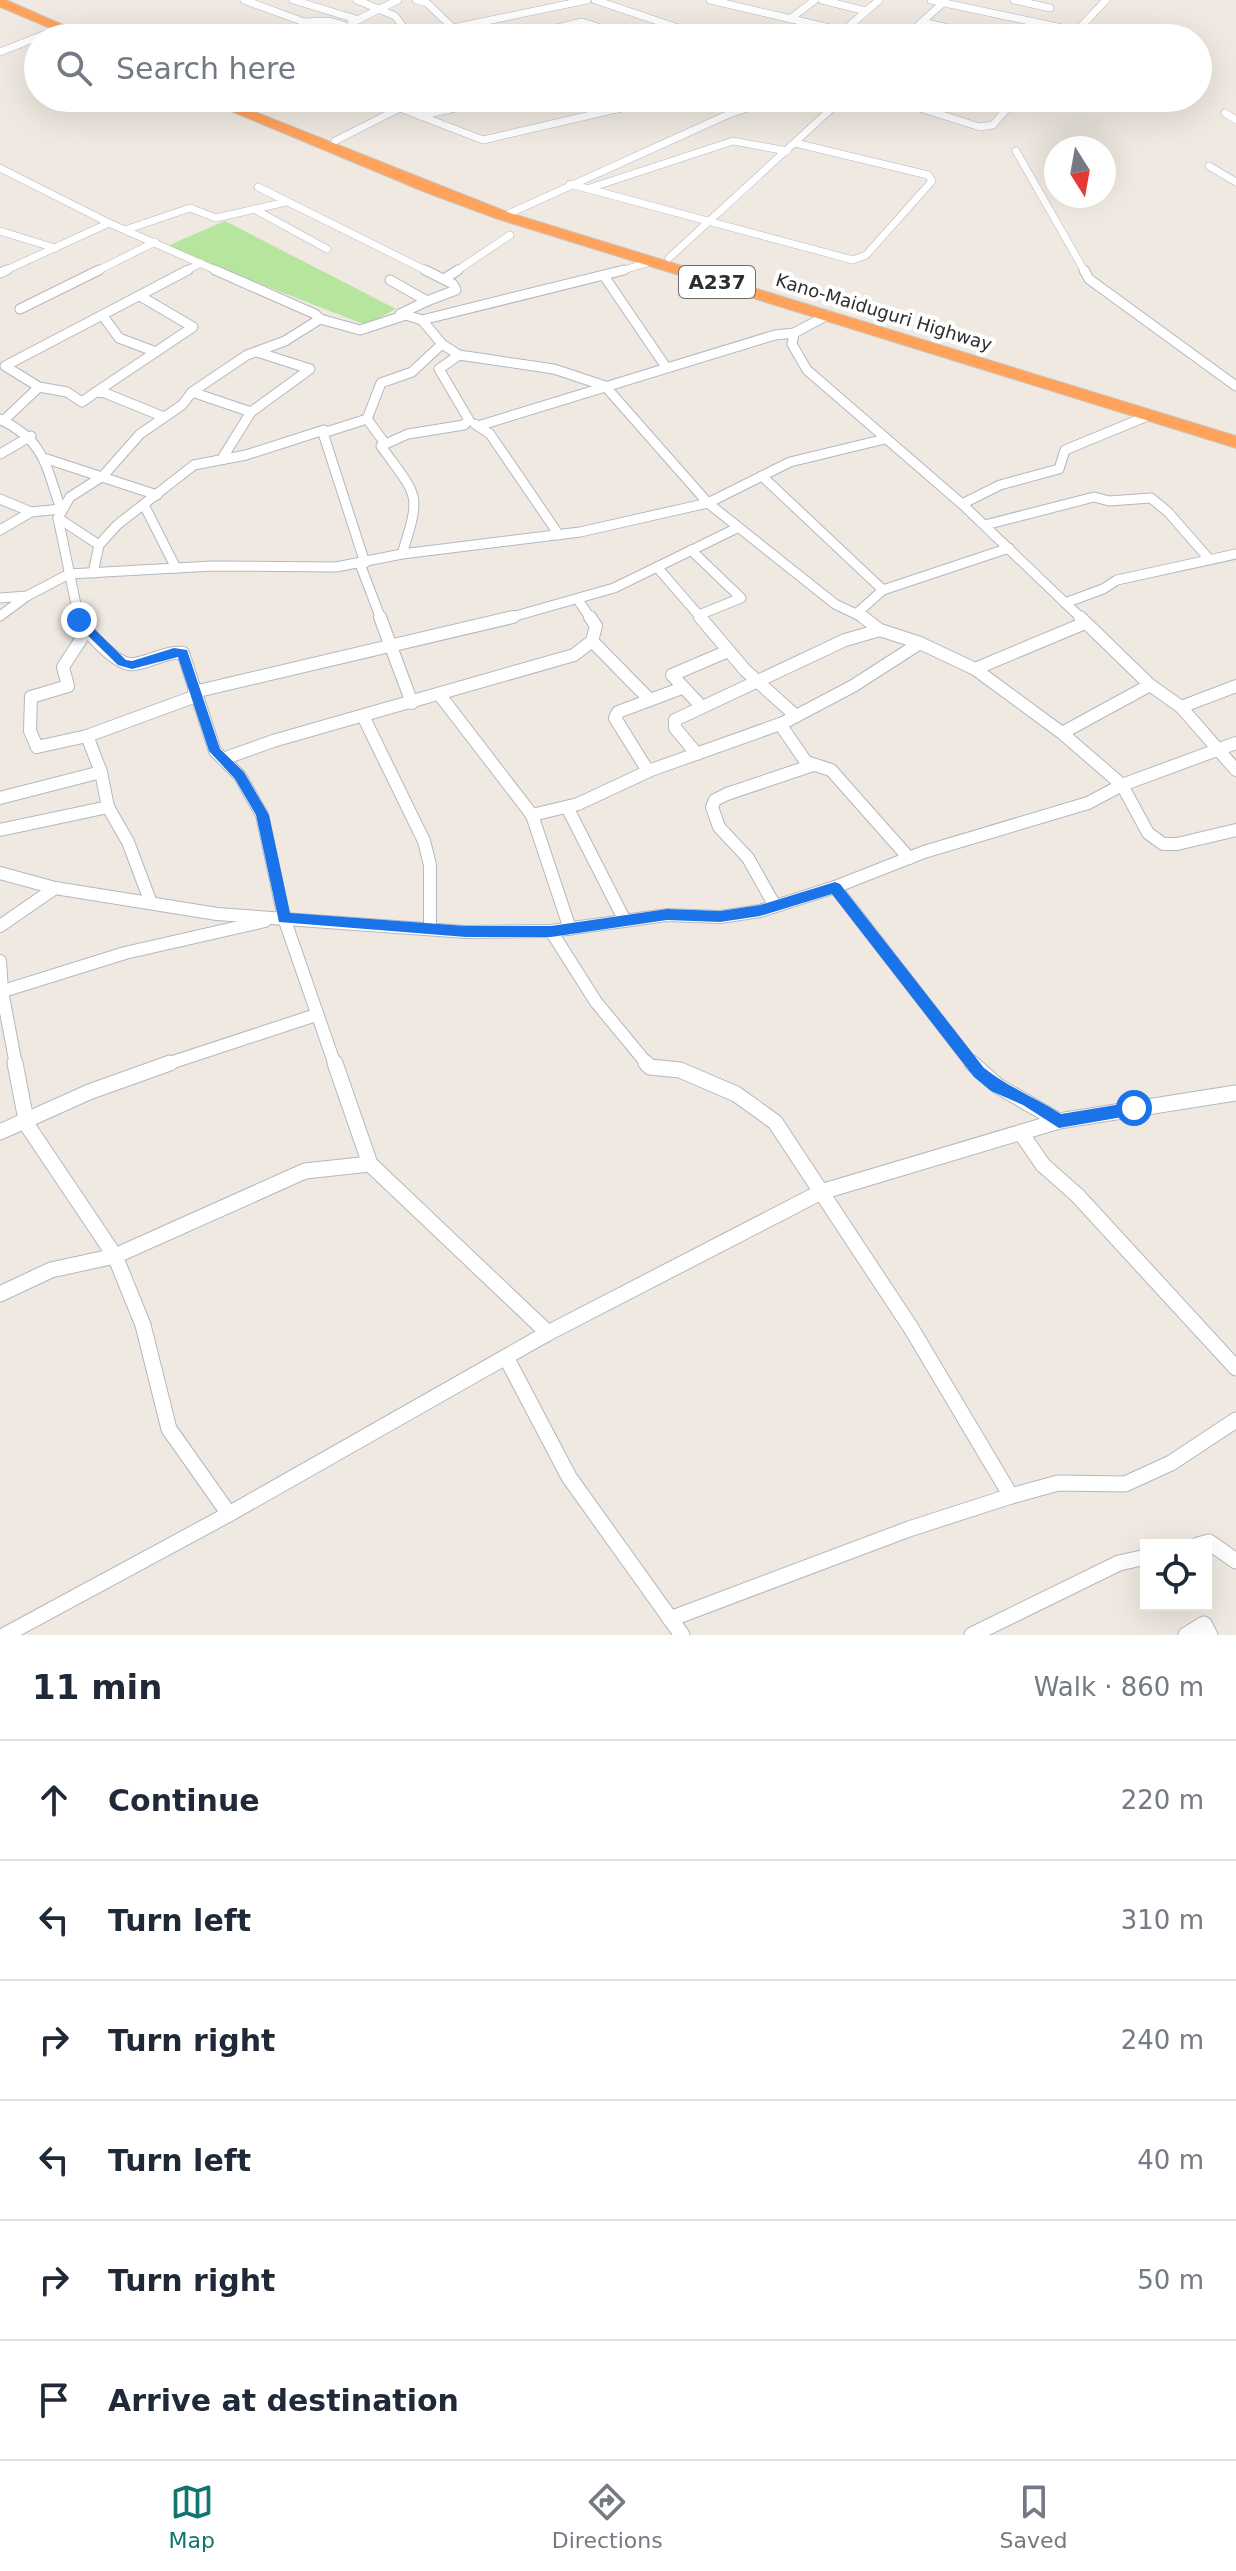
<!DOCTYPE html>
<meta charset="utf-8">
<style>
body{margin:0;font-family:"DejaVu Sans",sans-serif;background:#f2f2f3;color:#1f2937}
.controls{position:absolute;right:24px;bottom:24px;display:grid;overflow:hidden;border-radius:0px;box-shadow:0 8px 32px #0002}
.controls button{width:72px;height:72px;display:grid;place-items:center;padding:0;border:0;border-bottom:2px solid #e0e1e3;background:#fff;color:#1f2937;font:40px sans-serif}
.compass{position:absolute;left:1044px;top:136px;width:72px;height:72px;border-radius:50%;background:#fff;box-shadow:0 8px 32px #0002;rotate:169deg}
.stop{position:absolute;width:24px;height:24px;margin:-18px;border:6px solid #1a73e8;border-radius:50%;background:#fff}
.stop.end{background:#1a73e8;border-color:#fff;box-shadow:0 2px 8px #0008}
.list{margin:0;padding:0;list-style:none}
h2{display:flex;justify-content:space-between;align-items:center;height:104px;margin:0;padding:0 32px;font-size:34px}
h2 small{font-size:26px;font-weight:400;color:#747a83}
.list li{display:grid;grid-template-columns:52px 1fr auto;gap:24px;align-items:center;box-sizing:border-box;height:120px;padding:0 32px;border-top:2px solid #e0e1e3}
.list b{display:block;font-size:30px;white-space:nowrap}
.list em{font-size:26px;font-style:normal;color:#747a83}
.icon{flex:none;width:44px;height:44px;fill:none;stroke:currentColor;stroke-width:2;stroke-linecap:round;stroke-linejoin:round}
.map{position:relative;flex:none;width:1236px;height:1635px;overflow:hidden}
.search{position:absolute;background:#fff;box-shadow:0 8px 32px #0002;left:24px;right:24px;top:24px;height:88px;display:flex;align-items:center;gap:20px;box-sizing:border-box;padding:0 28px;border-radius:44px;color:#747a83;font-size:30px}
.sheet{height:824px;background:#fff}
nav{display:flex;justify-content:space-around;align-items:center;box-sizing:border-box;height:112px;border-top:2px solid #e0e1e3;background:#fff;font-size:22px;color:#747a83}
nav a{display:grid;justify-items:center;gap:4px}
nav .on{color:#0f766e}
.map>svg:first-child{display:block}
.green{fill:#b6e59e}
.lines{fill:none;stroke-linecap:round;stroke-linejoin:round}
.street-far3-casing{stroke:#b4b7c1;stroke-width:8}
.street-far2-casing{stroke:#b4b7c1;stroke-width:11}
.street-far1-casing{stroke:#b4b7c1;stroke-width:14}
.street-casing{stroke:#b4b7c1;stroke-width:17}
.highway-casing{stroke:#c9c9c9;stroke-width:2}
.street-far3{stroke:#fff;stroke-width:7}
.street-far2{stroke:#fff;stroke-width:9}
.street-far1{stroke:#fff;stroke-width:12}
.street{stroke:#fff;stroke-width:15}
.highway{fill:#ffa35c;fill-rule:evenodd}
.route{fill:#1a73e8}
.labels{text-anchor:middle;dominant-baseline:central;stroke-width:8;stroke-linejoin:round;paint-order:stroke}
.far-street-label{font-size:18px;fill:#2e2e2e;stroke:#fff}
.shield{fill:#fff;stroke:#6d6d6d;stroke-width:2}
.shield-label{font-size:20px;font-weight:bold;fill:#2e2e2e}
</style>
<div class="map">
<svg width="1236" height="1635" viewBox="0 0 1236 1635">
<rect width="100%" height="100%" fill="#efe9e1"/>
<path class="green" d="M225,221L396,309L366,325L165,247Z"/>
<g class="lines">
<defs>
<g id="street-far3">
<path d="M244,0L304,22L329,21L343,25L361,38"/>
<path d="M293,0L359,20"/>
<path d="M357,0L395,16L411,37"/>
<path d="M416,0L427,3L453,28"/>
<path d="M595,0L708,38"/>
<path d="M710,0L873,38"/>
<path d="M822,0L866,11"/>
<path d="M931,0L1076,31"/>
<path d="M1014,0L1050,8"/>
<path d="M790,19L815,0"/>
<path d="M922,22L993,38"/>
<path d="M351,23L398,0"/>
<path d="M839,35L879,0"/>
<path d="M1072,36L1106,0"/>
<path d="M405,38L587,0"/>
<path d="M516,38L582,22L634,38"/>
<path d="M904,38L943,3"/>
<path d="M0,52L61,28"/>
<path d="M374,98L483,140L664,98"/>
<path d="M591,98L617,109"/>
<path d="M888,98L980,127L993,125L1016,98"/>
<path d="M1225,113L1236,120"/>
<path d="M420,116L499,98"/>
<path d="M335,141L400,108"/>
<path d="M1016,151L1085,272"/>
<path d="M1209,166L1236,182"/>
<path d="M0,168L109,223L220,272"/>
<path d="M570,184L853,260L866,255L932,181L928,175L795,143"/>
<path d="M258,187L429,272"/>
<path d="M587,189L733,141L787,151"/>
<path d="M254,209L327,249"/>
<path d="M504,216L729,114L778,98"/>
<path d="M125,230L190,208L216,218L286,202"/>
<path d="M0,231L55,248"/>
<path d="M669,258L830,110"/>
<path d="M2,272L109,223"/>
<path d="M95,272L155,242"/>
<path d="M184,272L201,263"/>
<path d="M455,272L510,235"/>
<path d="M617,272L650,262"/>
</g>
<g id="street-far2">
<path d="M215,270L315,314L320,319L360,330L406,315L422,320"/>
<path d="M425,270L453,284L456,290L427,301"/>
<path d="M624,270L422,320L442,344L459,355L554,369L605,386L708,503L835,604L866,619"/>
<path d="M1084,270L1089,279L1236,386"/>
<path d="M0,273L7,270"/>
<path d="M604,276L666,367"/>
<path d="M444,279L458,270"/>
<path d="M390,280L427,301L400,314"/>
<path d="M20,309L99,270"/>
<path d="M103,316L119,338L156,352"/>
<path d="M794,333L792,344L807,370L962,504L1082,619"/>
<path d="M96,392L193,327L140,296"/>
<path d="M192,392L251,412L223,457"/>
<path d="M251,412L310,369L257,352"/>
<path d="M164,417L105,393L96,392L82,402L67,392L39,387L5,366L188,270"/>
<path d="M0,419C46,442 45,465 61,509L31,512L0,530"/>
<path d="M3,421L39,387"/>
<path d="M475,424L490,434L559,535"/>
<path d="M478,426L775,335L794,333L828,315"/>
<path d="M384,442L367,419L381,383L412,372L442,344"/>
<path d="M0,454L31,436"/>
<path d="M47,459L157,495"/>
<path d="M762,476L883,590"/>
<path d="M0,499L31,512"/>
<path d="M962,504L1000,485L1059,469L1065,450L1150,415"/>
<path d="M144,505L176,568"/>
<path d="M58,518L99,545"/>
<path d="M985,525L1094,497L1109,501L1151,498L1168,512L1209,559"/>
<path d="M691,550L741,598L699,615"/>
<path d="M402,554C422,491 418,498 381,446L408,434L464,425L469,420L439,369L459,355"/>
<path d="M365,563L323,433L367,419"/>
<path d="M360,564L381,619"/>
<path d="M657,567L702,619"/>
<path d="M93,573L99,545L117,525L194,465L246,455L324,430"/>
<path d="M0,598L27,596"/>
<path d="M578,600L591,619"/>
<path d="M1065,603L1103,589L1117,580L1236,554"/>
<path d="M857,613L883,590L1009,548"/>
<path d="M0,616L27,596L69,574L212,566L336,567L402,554L580,532L708,503L790,462L885,439"/>
<path d="M79,619L58,518L70,497L103,476L140,434L182,405L192,392L247,355L285,341L320,319"/>
<path d="M505,619L614,588L737,528"/>
</g>
<g id="street-far1">
<path d="M78,617C86,631 117,667 134,664C151,662 166,651 183,653L215,751L240,776L262,815L284,918L335,1065"/>
<path d="M380,617L412,703"/>
<path d="M700,617L745,670L796,716"/>
<path d="M863,617L880,630L920,643L975,669L1062,733L1122,785L1148,833L1163,844H1177L1236,830"/>
<path d="M1080,617L1150,685L1181,707L1236,770"/>
<path d="M592,641L650,700"/>
<path d="M975,669L1085,623"/>
<path d="M194,692L513,617"/>
<path d="M439,694L532,815L578,804L651,770L783,723L853,686L920,643"/>
<path d="M701,706L672,675L728,651"/>
<path d="M1181,707L1236,686"/>
<path d="M363,716L424,841L430,865V929"/>
<path d="M780,724L806,762L831,770L909,858"/>
<path d="M1062,733L1150,685"/>
<path d="M87,736L196,696"/>
<path d="M697,754L675,728V720L845,640L880,630"/>
<path d="M223,759L273,741L574,655L592,641L596,626L590,617"/>
<path d="M648,771L615,718L618,712L682,688"/>
<path d="M101,772L108,807"/>
<path d="M0,798L101,772L87,736L37,747L30,731L31,697L68,686L63,667L87,630"/>
<path d="M568,809L625,921"/>
<path d="M532,815L570,929"/>
<path d="M0,830L108,807L128,842L151,903"/>
<path d="M0,873L55,888L217,914L466,932L551,931L667,915L720,917L760,911L835,887L924,852L1088,803L1122,785L1236,743"/>
<path d="M835,887L973,1065"/>
<path d="M775,906L748,858L719,827L712,807L715,800L727,794L813,765"/>
<path d="M0,926L55,888"/>
<path d="M551,931L596,1002L648,1065"/>
<path d="M0,961L2,991L16,1065"/>
<path d="M0,992L125,953L265,921"/>
<path d="M164,1065L316,1015"/>
</g>
<g id="street">
<path d="M15,1063L27,1125L115,1256L143,1325L169,1429L229,1514"/>
<path d="M335,1063L370,1164L548,1333"/>
<path d="M646,1063L650,1067L680,1070L736,1094L775,1122L911,1328L1011,1496L1058,1483L1125,1484L1171,1463L1236,1420"/>
<path d="M972,1063L998,1086L1059,1121"/>
<path d="M0,1132L89,1092L170,1063"/>
<path d="M1021,1133L1043,1165L1077,1195L1236,1368"/>
<path d="M0,1294L51,1270L115,1256L305,1171L370,1164"/>
<path d="M507,1359L569,1477L682,1635"/>
<path d="M1198,1545L1209,1542L1236,1561"/>
<path d="M670,1619L909,1529L1011,1496"/>
<path d="M5,1635L229,1514L548,1333L821,1192L1059,1121L1236,1093"/>
<path d="M972,1635L1119,1563L1146,1557"/>
<path d="M1186,1635L1204,1624L1210,1635"/>
</g>
<g id="highway">
<path d="M0,0H6L93,38H74L0,7Z"/>
<path d="M200,98H220L510,213L1236,436V448L498,219L425,192Z"/>
</g>
</defs>
<use href="#street-far3" class="street-far3-casing"/>
<use href="#street-far2" class="street-far2-casing"/>
<use href="#street-far1" class="street-far1-casing"/>
<use href="#street" class="street-casing"/>
<use href="#highway" class="highway-casing"/>
<use href="#street-far3" class="street-far3"/>
<use href="#street-far2" class="street-far2"/>
<use href="#street-far1" class="street-far1"/>
<use href="#street" class="street"/>
<use href="#highway" class="highway"/>
</g>
<path class="route" d="M75,618H83L126,660L132,661L174,648L187,650L220,749L244,772L269,815L290,913L466,926H551L667,909L720,911L760,905L835,882L840,884L984,1068C1008,1087 1036,1098 1061,1114L1134,1102L1142,1108L1134,1115L1059,1128L1023,1105L991,1091L974,1077L832,894L760,916L720,922L667,920L551,937H466L279,922L256,815L235,779L209,751L178,657L132,669L118,665L75,623Z"/>
<g class="labels">
<g class="far-street-label">
<text transform="translate(884 312) rotate(17)">Kano-Maiduguri Highway</text>
</g>
<rect class="shield" x="679" y="266" width="76" height="32" rx="6"/>
<g class="shield-label">
<text x="717" y="282">A237</text>
</g>
</g>
</svg>
<div class="controls">
<button><svg class="icon" aria-label="locate" viewBox="0 0 24 24"><circle cx="12" cy="12" r="6"/><path d="M12 2v4M12 18v4M2 12h4M18 12h4"/></svg></button>
</div>
<svg class="compass" viewBox="-18 -18 36 36"><path d="M0-13l5 13h-10z" fill="#e53935"/><path d="M0 13l5-13h-10z" fill="#747a83"/></svg>
<div class="stop" style="left:1134px;top:1108px"></div>
<div class="stop end" style="left:79px;top:620px"></div>
<div class="search"><svg class="icon" aria-label="search" viewBox="0 0 24 24"><circle cx="10" cy="10" r="6"/><path d="M15 15l6 6"/></svg>Search here</div>
</div>
<section class="sheet">
<h2>11 min<small>Walk · 860 m</small></h2>
<ul class="list">
<li><svg class="icon" aria-label="ahead" viewBox="0 0 24 24"><path d="M12 20V5M6 11l6-6 6 6"/></svg><div><b>Continue</b></div><em>220 m</em></li>
<li><svg class="icon" aria-label="left" viewBox="0 0 24 24"><path d="M17 20v-9H6M10 6l-5 5 5 5"/></svg><div><b>Turn left</b></div><em>310 m</em></li>
<li><svg class="icon" aria-label="right" viewBox="0 0 24 24"><path d="M7 20v-9h11M14 6l5 5-5 5"/></svg><div><b>Turn right</b></div><em>240 m</em></li>
<li><svg class="icon" aria-label="left" viewBox="0 0 24 24"><path d="M17 20v-9H6M10 6l-5 5 5 5"/></svg><div><b>Turn left</b></div><em>40 m</em></li>
<li><svg class="icon" aria-label="right" viewBox="0 0 24 24"><path d="M7 20v-9h11M14 6l5 5-5 5"/></svg><div><b>Turn right</b></div><em>50 m</em></li>
<li><svg class="icon" aria-label="arrive" viewBox="0 0 24 24"><path d="M6 21V4h12l-3 4 3 4H6"/></svg><div><b>Arrive at destination</b></div></li>
</ul>
</section>
<nav>
<a class="on"><svg class="icon" aria-label="map" viewBox="0 0 24 24"><path d="M3 6l6-2 6 2 6-2v14l-6 2-6-2-6 2zM9 4v14M15 6v14"/></svg>Map</a>
<a><svg class="icon" aria-label="directions" viewBox="0 0 24 24"><path d="M12 3l9 9-9 9-9-9zM9 14v-3h6M13 9l2 2-2 2"/></svg>Directions</a>
<a><svg class="icon" aria-label="saved" viewBox="0 0 24 24"><path d="M7 4h10v16l-5-4-5 4z"/></svg>Saved</a>
</nav>
